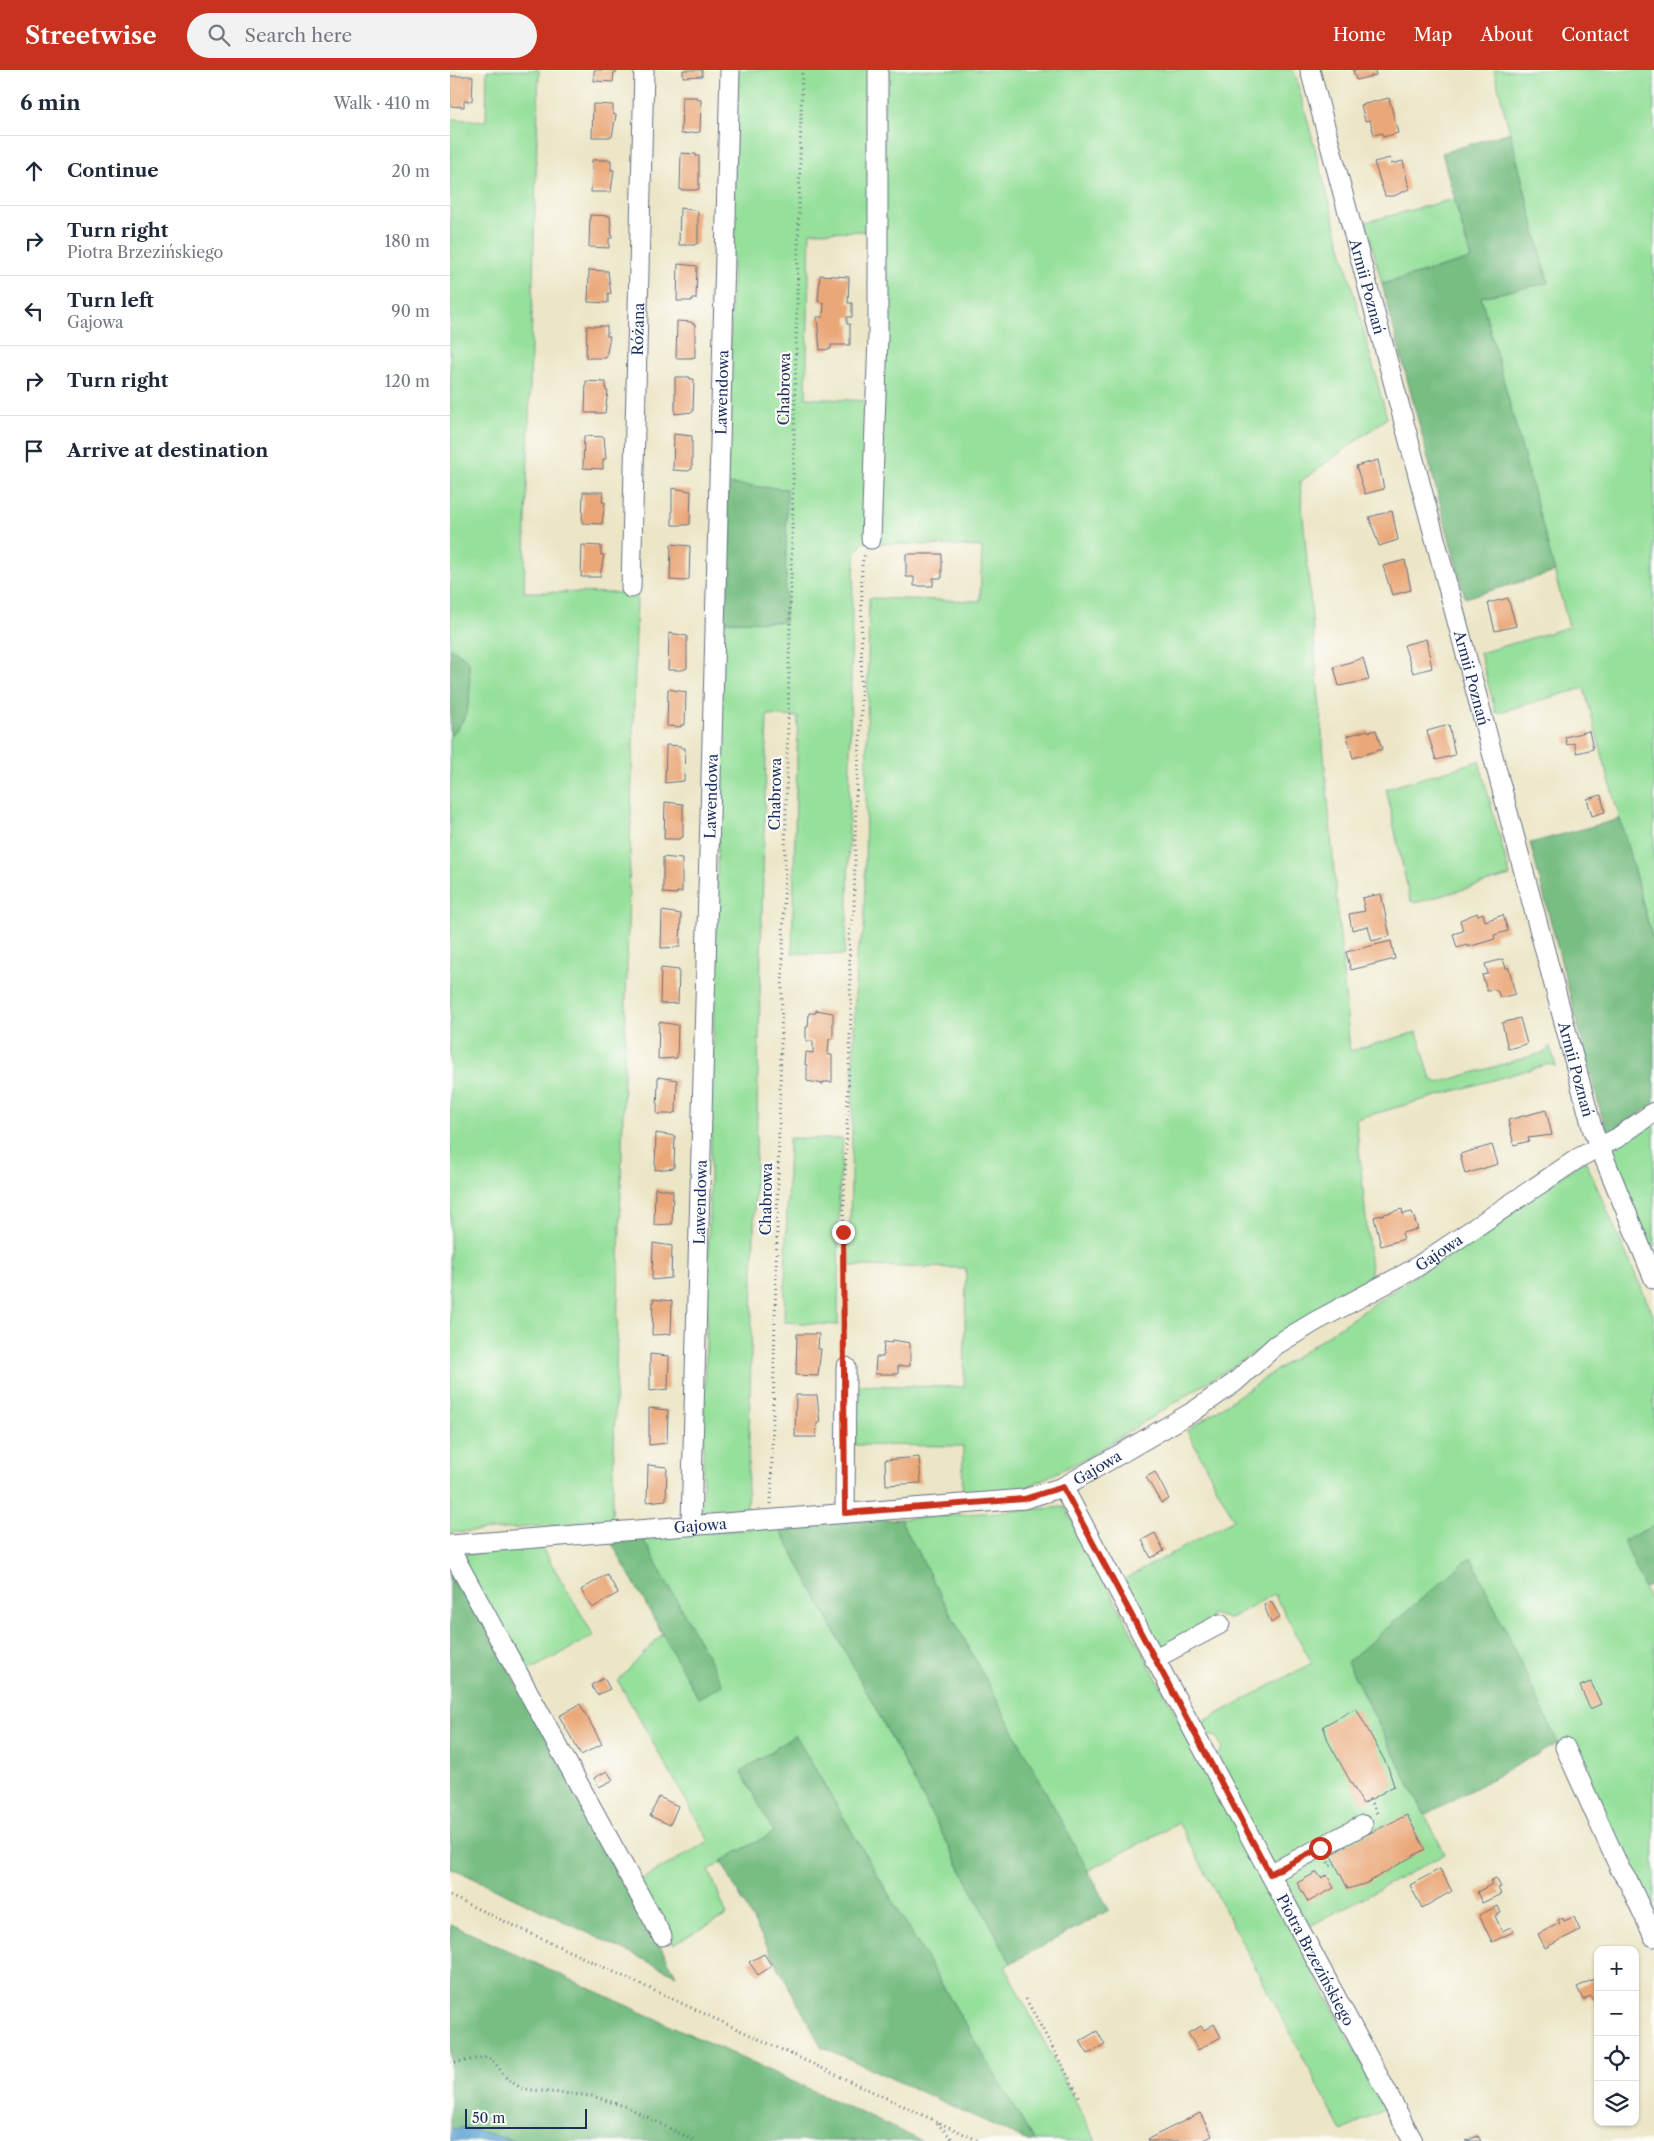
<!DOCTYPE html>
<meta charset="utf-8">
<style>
body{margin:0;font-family:"Libre Caslon Text",serif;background:#f2f2f3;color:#1f2937}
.controls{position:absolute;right:15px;bottom:15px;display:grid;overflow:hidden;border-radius:10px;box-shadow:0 1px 4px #0004}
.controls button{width:45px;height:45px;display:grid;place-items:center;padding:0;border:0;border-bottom:1px solid #e0e1e3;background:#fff;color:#1f2937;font:25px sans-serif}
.scale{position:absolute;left:15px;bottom:12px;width:122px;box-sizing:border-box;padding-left:5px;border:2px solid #1b2f5e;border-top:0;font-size:14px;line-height:18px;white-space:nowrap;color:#1b2f5e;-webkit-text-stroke:4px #fdfcf7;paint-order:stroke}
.stop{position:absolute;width:15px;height:15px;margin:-11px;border:4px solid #c8321e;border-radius:50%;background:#fff}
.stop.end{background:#c8321e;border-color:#fff;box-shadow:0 1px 5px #0008}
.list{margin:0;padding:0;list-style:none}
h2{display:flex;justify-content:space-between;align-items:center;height:65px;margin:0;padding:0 20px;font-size:21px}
h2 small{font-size:16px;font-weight:400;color:#747a83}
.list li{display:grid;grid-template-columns:32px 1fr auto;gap:15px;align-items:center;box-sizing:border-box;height:70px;padding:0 20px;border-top:1px solid #e0e1e3}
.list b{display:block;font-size:19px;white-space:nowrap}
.list p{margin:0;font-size:16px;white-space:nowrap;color:#747a83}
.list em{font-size:16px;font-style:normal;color:#747a83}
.icon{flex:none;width:28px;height:28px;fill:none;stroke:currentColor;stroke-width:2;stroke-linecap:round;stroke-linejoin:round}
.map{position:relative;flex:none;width:1204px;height:2071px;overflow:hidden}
header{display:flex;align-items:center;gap:30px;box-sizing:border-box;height:70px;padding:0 25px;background:#c8321e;color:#fff}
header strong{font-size:24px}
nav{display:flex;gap:28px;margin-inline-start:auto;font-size:18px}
.search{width:350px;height:45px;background:#f2f2f3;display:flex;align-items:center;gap:12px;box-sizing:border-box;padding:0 18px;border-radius:28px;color:#747a83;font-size:19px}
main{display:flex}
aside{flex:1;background:#fff}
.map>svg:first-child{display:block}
.green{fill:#96e09b;stroke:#58887c}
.forest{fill:#78be83;stroke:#4a7670}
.water{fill:#5fa4d4;stroke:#3d6a99}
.building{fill:#eaa778}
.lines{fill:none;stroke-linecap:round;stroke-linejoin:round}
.minor-casing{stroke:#646f83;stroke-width:21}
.path{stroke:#646f83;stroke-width:3;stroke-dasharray:1 4;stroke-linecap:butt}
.minor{stroke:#fff;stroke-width:19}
.route{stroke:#c8321e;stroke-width:6}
.labels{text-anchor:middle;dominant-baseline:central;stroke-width:4.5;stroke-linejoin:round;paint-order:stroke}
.street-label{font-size:15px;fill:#1b2f5e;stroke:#fdfcf7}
</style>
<header>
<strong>Streetwise</strong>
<div class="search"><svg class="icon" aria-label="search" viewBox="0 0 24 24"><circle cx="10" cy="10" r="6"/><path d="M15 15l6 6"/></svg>Search here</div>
<nav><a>Home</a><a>Map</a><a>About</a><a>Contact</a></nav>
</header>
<main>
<aside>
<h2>6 min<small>Walk · 410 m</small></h2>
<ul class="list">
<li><svg class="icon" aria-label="ahead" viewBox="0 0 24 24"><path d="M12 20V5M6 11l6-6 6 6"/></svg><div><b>Continue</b></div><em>20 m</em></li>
<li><svg class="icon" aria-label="right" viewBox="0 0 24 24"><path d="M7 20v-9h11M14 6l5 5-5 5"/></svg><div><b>Turn right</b><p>Piotra Brzezińskiego</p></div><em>180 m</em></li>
<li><svg class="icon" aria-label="left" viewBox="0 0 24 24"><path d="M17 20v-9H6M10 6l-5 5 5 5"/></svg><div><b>Turn left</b><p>Gajowa</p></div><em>90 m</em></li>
<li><svg class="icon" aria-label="right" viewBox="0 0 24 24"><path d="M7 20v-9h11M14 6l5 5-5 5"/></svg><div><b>Turn right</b></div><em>120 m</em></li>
<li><svg class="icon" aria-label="arrive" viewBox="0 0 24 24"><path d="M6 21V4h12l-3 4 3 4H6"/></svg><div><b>Arrive at destination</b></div></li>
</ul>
</aside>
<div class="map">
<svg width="1204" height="2071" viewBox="0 0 1204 2071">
<rect width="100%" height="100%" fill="#fdfcf7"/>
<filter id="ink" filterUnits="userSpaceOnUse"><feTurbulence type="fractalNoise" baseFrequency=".02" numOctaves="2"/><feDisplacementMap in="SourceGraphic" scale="10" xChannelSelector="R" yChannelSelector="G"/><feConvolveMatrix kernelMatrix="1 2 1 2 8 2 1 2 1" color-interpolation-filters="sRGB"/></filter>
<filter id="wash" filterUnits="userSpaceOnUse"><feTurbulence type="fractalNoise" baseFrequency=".0096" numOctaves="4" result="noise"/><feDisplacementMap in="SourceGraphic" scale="20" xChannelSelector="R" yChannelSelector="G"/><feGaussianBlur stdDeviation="1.12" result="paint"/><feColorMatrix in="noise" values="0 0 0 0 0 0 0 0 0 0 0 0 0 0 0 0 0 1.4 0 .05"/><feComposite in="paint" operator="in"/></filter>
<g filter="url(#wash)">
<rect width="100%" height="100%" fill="#ece6c7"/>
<g class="green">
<path d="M37,0H89L74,522L187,523L162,1451L0,1463V666L13,650L5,580L0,579V49L36,51Z"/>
<path d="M287,0H425L424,161L360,162L356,328L420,331L417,469L406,481L402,529L398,836L394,885L342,883L348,647L317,645L297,1442L252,1444L273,551L335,552L277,414Z"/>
<path d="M435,0H844L937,348L850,412L900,981L967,962L981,1009L988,1013L1095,982L1100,976L1106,996L1099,994L906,1049L922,1209L635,1389L560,1425L512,1429L513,1376L405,1375L404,1315L514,1317L516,1198L399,1196L406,885L414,860L419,528L530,531L532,477L428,473Z"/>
<path d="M1044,0H1204V875L1134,618L1046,643L1030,583L1119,557L1031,227L1098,212Z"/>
<path d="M1004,129L1021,189L932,214L916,152Z"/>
<path d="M1029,691L1060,806L965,833L960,830L936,719Z"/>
<path d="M1204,1050V1187L1161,1079Z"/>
<path d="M339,1068L393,1069L389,1123L388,1255L334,1252Z"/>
<path d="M1135,1090L1204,1247V1456L1174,1470L1204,1541V1856L1165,1796L1021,1487L912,1622L995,1784L856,1858L764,1689L772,1679L767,1667L755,1665L749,1654L862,1593L824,1524L779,1549L762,1544L759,1553L706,1581L669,1512L784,1450L737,1361Z"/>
<path d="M615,1437L936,2038L892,2061L729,1753L637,1801L450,1449Z"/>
<path d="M329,1457L561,1893L555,1897L646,2071H584L345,1665L324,1762L259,1800L277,1845L223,1874L189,1811L259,1771L168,1611L213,1563L248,1627L192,1467Z"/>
<path d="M91,1476L144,1566L74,1603L12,1491L16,1484Z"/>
</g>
<g class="forest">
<path d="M1060,62L1098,213L1031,227L1105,502L1015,528L932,214L1021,189L992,83Z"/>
<path d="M277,414L337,419L335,552L273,551Z"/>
<path d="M0,579L5,580L19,592C20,622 24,644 0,666Z"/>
<path d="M1170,749L1204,875V1034L1157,1066L1080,773Z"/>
<path d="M450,1449L659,1840L561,1893L329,1457Z"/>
<path d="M1204,1456V1514L1194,1518L1174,1470Z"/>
<path d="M192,1467L273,1615L248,1628L160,1470Z"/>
<path d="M1021,1487L1108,1673L975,1745L897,1592Z"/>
<path d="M0,1492L226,1905L0,1797Z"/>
<path d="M345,1665L584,2071H578L371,1976L271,1791L324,1762L291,1702Z"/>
<path d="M0,1854L472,2071H65L16,2058L0,2059Z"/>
</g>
<path class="water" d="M16,2058L65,2071H0V2059Z"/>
<g id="blocks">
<g class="building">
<path d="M144,0H167V2H164L163,12L144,11Z"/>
<path d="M233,0H252V6L233,7Z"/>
<path d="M903,0H925L926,5L906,10Z"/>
<path d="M0,6H23L22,31H14V37L0,36Z"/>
<path d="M232,27H247V29L251,30L250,62L231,64Z"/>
<path d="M939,28L948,63L933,67L932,63L924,65L920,50L915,51L911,35Z"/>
<path d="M143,34L163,35V44L166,45L162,67H142Z"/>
<path d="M231,83L246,84V86H249V119L245,120H230Z"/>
<path d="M940,88L941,94L953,91L959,119L944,126H935L924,92Z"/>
<path d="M142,90H161V100H164L161,122H141Z"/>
<path d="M230,138L248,141V173L244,175H229Z"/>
<path d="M140,145L160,146L162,168H159V178L139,177Z"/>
<path d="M228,194L247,196L246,229H242V231H227Z"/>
<path d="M139,200L158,201L161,224L158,223V233L138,232Z"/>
<path d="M370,205L399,207L398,233H402V247H397V254H400V275H381V279L370,280L367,247H373L374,233L368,231Z"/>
<path d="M227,251L242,252V254H245V287L241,288H226Z"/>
<path d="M137,256H157V266H160L156,288H136Z"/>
<path d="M225,307H240V309H244L243,342L225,344Z"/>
<path d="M136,311L156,312V321H158L155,343H135Z"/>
<path d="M224,364L242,366V399L238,401L223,400Z"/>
<path d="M134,366L154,367L156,389H153V399L133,398Z"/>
<path d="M928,390L934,419L915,424L906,396Z"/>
<path d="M222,418L241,421L240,454L236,455H222Z"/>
<path d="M133,422H153L152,432H155L152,454L132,453Z"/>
<path d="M942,441L948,470L929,476L919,447Z"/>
<path d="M221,474L240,476L239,509L235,511L220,510Z"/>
<path d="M132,475L151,476V485H154L150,507H131Z"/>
<path d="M456,484H492V508H483V516H464V507H456Z"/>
<path d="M955,490L961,520L942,525L933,496Z"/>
<path d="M1058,528L1066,556L1045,561L1038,533Z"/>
<path d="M219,563L237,566V598L233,600H218Z"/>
<path d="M976,569L982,598L963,603L954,575Z"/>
<path d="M913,588L919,610L889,616L884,597Z"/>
<path d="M218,619L236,622L235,655H231V657L217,656Z"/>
<path d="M999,655L1005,685L986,690L977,661Z"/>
<path d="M918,660L919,662L926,660L932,679L903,688L897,666Z"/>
<path d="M1139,661L1143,679L1127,683L1124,673L1117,675L1115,667Z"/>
<path d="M216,675L231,676V678H235L234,711L215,713Z"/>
<path d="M1151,725L1155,742L1142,746L1137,729Z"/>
<path d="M215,732L233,734V767L229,769H214Z"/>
<path d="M213,787L232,789V822H227V824L213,823Z"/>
<path d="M931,824L940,866L922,871L918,856L902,860L899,844L915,841L912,828Z"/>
<path d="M212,841L231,844L230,877L211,878Z"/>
<path d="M1027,843L1028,845L1033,843L1035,851L1053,845L1058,861L1044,865L1045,869L1018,877L1017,875L1007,878L1003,864L1013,861L1010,850Z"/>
<path d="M941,871L945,889L901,900L896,882Z"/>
<path d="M1053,889L1056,898H1059L1065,924L1050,928L1048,922L1043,919L1037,921L1032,905L1038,904L1035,894Z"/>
<path d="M211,898L229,900L228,933L210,934Z"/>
<path d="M366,940L383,943V969H379L378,985H382V1012H373V1014L357,1011V995H355L356,982L363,983V971H356V957H358L359,943H366Z"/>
<path d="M1070,948L1077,974L1058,979L1052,953Z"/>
<path d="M209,952L228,955L227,988L208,989Z"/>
<path d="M208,1007L227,1010L226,1042L221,1044H207Z"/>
<path d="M1096,1040L1102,1065L1078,1068L1079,1071L1064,1075L1058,1050Z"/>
<path d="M206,1063L225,1066L224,1098L205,1100Z"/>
<path d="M1042,1075L1048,1094L1015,1104L1010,1084Z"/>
<path d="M205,1118L223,1121L222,1154L204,1155Z"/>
<path d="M952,1139L953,1144L962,1142L968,1159L952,1163L954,1169L931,1176L924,1147Z"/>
<path d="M203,1173L222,1176L221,1208L202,1210Z"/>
<path d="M203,1229L222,1231L221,1264L202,1265Z"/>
<path d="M347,1264H369L368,1279H371L368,1306L346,1305Z"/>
<path d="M443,1270L460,1273V1296H448V1304H425L426,1287H433L434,1272L442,1273Z"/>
<path d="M200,1284L219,1286L218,1319L200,1321Z"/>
<path d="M346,1325H367L370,1353H367L366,1367H345Z"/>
<path d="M199,1338L218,1340L217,1373L199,1375Z"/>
<path d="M469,1387L471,1413L436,1415L435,1390Z"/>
<path d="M198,1395L217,1397L216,1430L197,1432Z"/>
<path d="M705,1402L719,1429L711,1433L696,1407Z"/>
<path d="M705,1463L714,1481L701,1488L692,1470Z"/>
<path d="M157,1504L168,1523L142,1538L131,1520Z"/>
<path d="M821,1531L830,1547L821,1553L814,1535Z"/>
<path d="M154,1608L160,1619L147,1625L141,1615Z"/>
<path d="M1141,1612L1151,1634L1140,1639L1130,1616Z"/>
<path d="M130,1634L152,1674L131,1685L109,1646Z"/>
<path d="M906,1638L938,1697L944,1716L913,1734L879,1673L873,1656Z"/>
<path d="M157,1701L163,1710L149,1717L144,1708Z"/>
<path d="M209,1727L228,1736L220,1755L200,1746Z"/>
<path d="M957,1745L975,1779L917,1813L898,1819L881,1786L897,1774Z"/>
<path d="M990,1799L1002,1821L972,1838L960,1815Z"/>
<path d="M867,1802L871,1808L877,1805L884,1818L858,1832L847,1813Z"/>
<path d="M1046,1808L1051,1817L1048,1818L1051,1824L1032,1833L1027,1822L1042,1814L1040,1811Z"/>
<path d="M1048,1836L1051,1843L1045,1846L1052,1861L1061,1857L1063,1862L1042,1872L1029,1845Z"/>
<path d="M1124,1847L1130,1860L1095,1878L1088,1864L1110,1853L1108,1850L1113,1848L1114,1851Z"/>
<path d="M314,1884L322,1896L308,1905L299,1892Z"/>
<path d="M1148,1907V1928L1143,1930L1140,1926L1133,1930L1127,1917Z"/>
<path d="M764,1954L771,1967L748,1980L738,1963L751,1956L754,1960Z"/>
<path d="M647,1961L655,1975L638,1984L630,1971Z"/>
<path d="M750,2043L762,2066L752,2071H699L698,2069Z"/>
<path d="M1028,2066L1031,2071H1015L1021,2069Z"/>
</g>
</g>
</g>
<g filter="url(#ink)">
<use href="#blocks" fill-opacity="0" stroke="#646f83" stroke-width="1"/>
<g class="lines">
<defs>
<g id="minor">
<path id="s1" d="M860,0L1143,1061L1204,1209"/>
<path d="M421,469L428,266V0"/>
<path id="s2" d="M181,518L194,0"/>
<path id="s3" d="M613,1417L963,2071"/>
<path d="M395,1443L396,1297"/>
<path id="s4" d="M241,1454L280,0"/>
<path id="s5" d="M0,1475L574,1429L613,1417L744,1341L784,1313L826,1275L866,1251L962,1200L1130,1087L1167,1068L1204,1042"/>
<path d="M0,1479L212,1866"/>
<path d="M704,1589L770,1554"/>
<path d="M1115,1677L1170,1799L1179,1813L1204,1867"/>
<path d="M820,1804L913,1755"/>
</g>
</defs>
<use href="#minor" class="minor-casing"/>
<g class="path">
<path d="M395,1280L393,1162L401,943L399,863L404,842L406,725L411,655L412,493L415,483"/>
<path d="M321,1434L352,0"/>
<path d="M919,1729L928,1745"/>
<path d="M878,1792L880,1796L885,1793"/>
<path d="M0,1826L529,2071"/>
<path d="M576,1929L630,2028"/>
<path d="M0,1993L37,1987L44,1992L57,2009L73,2019L142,2026L177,2037L245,2071"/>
<path d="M487,2053L504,2071"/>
</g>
<use href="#minor" class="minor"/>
</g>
</g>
<g class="lines" filter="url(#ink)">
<path class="route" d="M393,1162L395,1443L574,1429L613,1417L820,1804L870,1778"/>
</g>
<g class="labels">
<g class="street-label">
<text stroke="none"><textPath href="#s1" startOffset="224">Armii Poznań</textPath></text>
<text stroke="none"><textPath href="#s2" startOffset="259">Różana</textPath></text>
<text transform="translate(334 319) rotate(-89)">Chabrowa</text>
<text stroke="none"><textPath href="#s4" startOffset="1132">Lawendowa</textPath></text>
<text stroke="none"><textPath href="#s1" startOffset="629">Armii Poznań</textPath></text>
<text transform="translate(325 724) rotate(-89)">Chabrowa</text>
<text stroke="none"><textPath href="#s4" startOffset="728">Lawendowa</textPath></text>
<text stroke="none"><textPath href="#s1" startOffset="1034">Armii Poznań</textPath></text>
<text transform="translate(316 1129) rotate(-89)">Chabrowa</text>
<text stroke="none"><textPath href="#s4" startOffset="322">Lawendowa</textPath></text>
<text stroke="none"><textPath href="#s5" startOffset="1061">Gajowa</textPath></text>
<text stroke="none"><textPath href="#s5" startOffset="656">Gajowa</textPath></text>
<text stroke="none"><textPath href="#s5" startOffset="251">Gajowa</textPath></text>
<text stroke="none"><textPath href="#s3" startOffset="536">Piotra Brzezińskiego</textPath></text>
</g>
</g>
</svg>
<div class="controls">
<button>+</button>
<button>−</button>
<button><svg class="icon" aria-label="locate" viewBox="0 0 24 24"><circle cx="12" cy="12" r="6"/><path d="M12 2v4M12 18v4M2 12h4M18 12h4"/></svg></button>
<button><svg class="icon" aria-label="layers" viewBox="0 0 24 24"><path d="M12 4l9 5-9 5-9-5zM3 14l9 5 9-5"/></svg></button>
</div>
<div class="scale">50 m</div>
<div class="stop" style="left:870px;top:1778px"></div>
<div class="stop end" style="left:393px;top:1162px"></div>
</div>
</main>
